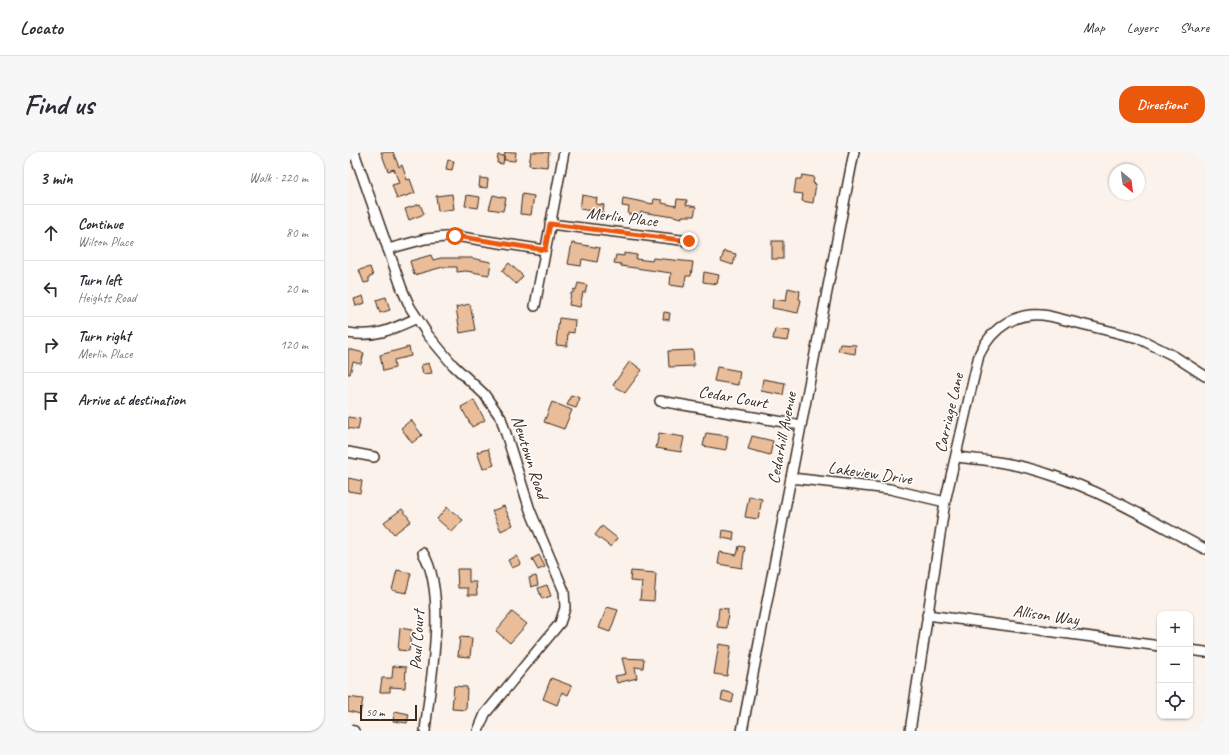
<!DOCTYPE html>
<meta charset="utf-8">
<style>
body{margin:0;font-family:Caveat,sans-serif;background:#f7f7f7;color:#2b2b33}
.controls{position:absolute;right:12px;bottom:12px;display:grid;overflow:hidden;border-radius:8px;box-shadow:0 1px 3px #0004}
.controls button{width:36px;height:36px;display:grid;place-items:center;padding:0;border:0;border-bottom:1px solid #e1e1e2;background:#fff;color:#2b2b33;font:20px sans-serif}
.compass{position:absolute;left:761px;top:12px;width:36px;height:36px;border-radius:50%;background:#fff;box-shadow:0 1px 3px #0004;rotate:151deg}
.scale{position:absolute;left:12px;bottom:10px;width:57px;box-sizing:border-box;padding-left:4px;border:2px solid #3b2a1e;border-top:0;font-size:11px;line-height:14px;white-space:nowrap;color:#3b2a1e;-webkit-text-stroke:3px #fff;paint-order:stroke}
.stop{position:absolute;width:12px;height:12px;margin:-9px;border:3px solid #ea580c;border-radius:50%;background:#fff}
.stop.end{background:#ea580c;border-color:#fff;box-shadow:0 1px 4px #0008}
.list{margin:0;padding:0;list-style:none}
h2{display:flex;justify-content:space-between;align-items:center;height:52px;margin:0;padding:0 16px;font-size:17px}
h2 small{font-size:13px;font-weight:400;color:#7c7c81}
.list li{display:grid;grid-template-columns:26px 1fr auto;gap:12px;align-items:center;box-sizing:border-box;height:56px;padding:0 16px;border-top:1px solid #e1e1e2}
.list b{display:block;font-size:15px;white-space:nowrap}
.list p{margin:0;font-size:13px;white-space:nowrap;color:#7c7c81}
.list em{font-size:13px;font-style:normal;color:#7c7c81}
.icon{flex:none;width:22px;height:22px;fill:none;stroke:currentColor;stroke-width:2;stroke-linecap:round;stroke-linejoin:round}
.map{position:relative;flex:none;width:857px;height:579px;overflow:hidden;border-radius:16px}
header{display:flex;align-items:center;gap:24px;box-sizing:border-box;height:56px;padding:0 20px;background:#fff;border-bottom:1px solid #e1e1e2}
header strong{font-size:19px}
nav{display:flex;gap:22px;margin-inline-start:auto;font-size:14px}
.intro{display:flex;align-items:center;justify-content:space-between;box-sizing:border-box;height:96px;padding:0 24px}
h1{margin:0;font-size:28px}
.button{padding:10px 18px;border-radius:16px;background:#ea580c;color:#fff;font-size:14px;font-weight:700}
main{display:flex;gap:24px;padding:0 24px}
aside{flex:1;background:#fff;border-radius:16px;box-shadow:0 1px 3px #0004}
.map>svg:first-child{display:block}
.building{fill:#e9bd99;stroke:#3b2a1e}
.lines{fill:none;stroke-linecap:round;stroke-linejoin:round}
.minor-casing{stroke:#3b2a1e;stroke-width:12}
.minor{stroke:#fff;stroke-width:9}
.route{stroke:#ea580c;stroke-width:5}
.labels{text-anchor:middle;dominant-baseline:central;stroke-width:3;stroke-linejoin:round;paint-order:stroke}
.street-label{font-size:17px;fill:#3b2a1e;stroke:#fff}
</style>
<header>
<strong>Locato</strong>
<nav><a>Map</a><a>Layers</a><a>Share</a></nav>
</header>
<div class="intro"><h1>Find us</h1><a class="button">Directions</a></div>
<main>
<aside>
<h2>3 min<small>Walk · 220 m</small></h2>
<ul class="list">
<li><svg class="icon" aria-label="ahead" viewBox="0 0 24 24"><path d="M12 20V5M6 11l6-6 6 6"/></svg><div><b>Continue</b><p>Wilson Place</p></div><em>80 m</em></li>
<li><svg class="icon" aria-label="left" viewBox="0 0 24 24"><path d="M17 20v-9H6M10 6l-5 5 5 5"/></svg><div><b>Turn left</b><p>Heights Road</p></div><em>20 m</em></li>
<li><svg class="icon" aria-label="right" viewBox="0 0 24 24"><path d="M7 20v-9h11M14 6l5 5-5 5"/></svg><div><b>Turn right</b><p>Merlin Place</p></div><em>120 m</em></li>
<li><svg class="icon" aria-label="arrive" viewBox="0 0 24 24"><path d="M6 21V4h12l-3 4 3 4H6"/></svg><div><b>Arrive at destination</b></div></li>
</ul>
</aside>
<div class="map">
<svg width="857" height="579" viewBox="0 0 857 579">
<rect width="100%" height="100%" fill="#fbf2eb"/>
<filter id="ink" filterUnits="userSpaceOnUse"><feTurbulence type="fractalNoise" baseFrequency=".025" numOctaves="2"/><feDisplacementMap in="SourceGraphic" scale="8" xChannelSelector="R" yChannelSelector="G"/><feConvolveMatrix kernelMatrix="1 2 1 2 8 2 1 2 1" color-interpolation-filters="sRGB"/></filter>
<g filter="url(#ink)">
<g class="building">
<path d="M33,0H45L51,15L54,13L59,28L62,27L67,41L49,47L44,33L51,31L46,17L40,19Z"/>
<path d="M157,0H168L167,9L156,8Z"/>
<path d="M183,0H201L199,15L181,13Z"/>
<path d="M150,3L156,4L155,12L149,11Z"/>
<path d="M100,8L106,9L104,18L98,17Z"/>
<path d="M454,23L466,25L465,31L468,32L465,51L454,49L455,42L446,41L448,27H453Z"/>
<path d="M132,26L140,27L139,36L131,35Z"/>
<path d="M104,42L106,57L90,59L88,44Z"/>
<path d="M174,42L186,44L183,63L172,62Z"/>
<path d="M119,43L132,45L130,56L117,54Z"/>
<path d="M145,43L158,46L155,59L141,57Z"/>
<path d="M234,43L249,46L248,52L256,53L255,61L232,57Z"/>
<path d="M275,46L305,52L306,47L314,48V51L328,54L329,47L339,48L338,53L348,55L346,64H334V66L320,63L319,64L293,60L292,63L280,62L281,55L274,54Z"/>
<path d="M72,52L76,62L61,68L57,57Z"/>
<rect x="424" y="89" width="11" height="18"/>
<path d="M224,91L252,96L249,110L234,107L233,114L220,112Z"/>
<path d="M376,99L388,102L385,113L373,109Z"/>
<path d="M276,101L289,103L288,107L304,109L305,106L345,110L343,124H338L336,135L322,133L323,121L273,114V112L266,111L268,103L276,104Z"/>
<path d="M83,103L85,108L93,106H123L143,110L141,123L118,119L109,120V115H95L66,123L62,109Z"/>
<path d="M161,111L175,124L168,132L154,119Z"/>
<path d="M22,115L25,124L21,125V130L16,131L11,118Z"/>
<path d="M356,120L371,123L369,132L355,130Z"/>
<path d="M230,131L239,133L237,141L235,140L232,155L221,153L223,141H225L226,137L228,138Z"/>
<path d="M440,136L452,139L451,147L453,148L450,161L424,156L425,147L438,149Z"/>
<path d="M15,144L17,151L8,154L6,147Z"/>
<path d="M38,145L42,158L32,161L28,148Z"/>
<path d="M122,152L127,178L112,181L108,155Z"/>
<path d="M316,160L322,161L321,168L315,167Z"/>
<path d="M211,166L227,168L226,181L220,180L219,194L208,193Z"/>
<path d="M427,177L442,179L440,189L425,187Z"/>
<path d="M492,192L508,193L507,202L490,199Z"/>
<path d="M61,195L63,204L46,208L47,216L35,219L32,203Z"/>
<path d="M0,197L16,201L13,212L5,210L2,222H0Z"/>
<path d="M345,198L346,214L321,215L320,199Z"/>
<path d="M282,209L294,218L277,241L265,233Z"/>
<path d="M81,211L84,221L75,222L73,213Z"/>
<path d="M369,215L392,219L390,233L366,229Z"/>
<path d="M415,227L437,231L435,243L413,239Z"/>
<path d="M223,243L232,246L228,256L219,253Z"/>
<path d="M126,248L137,268L124,275L113,255Z"/>
<path d="M204,250L224,258L216,277L196,270Z"/>
<path d="M0,265L12,267L10,278L0,276Z"/>
<path d="M63,268L74,283L64,291L53,276Z"/>
<path d="M311,281L336,285L333,300L308,296Z"/>
<path d="M358,281L380,284L378,298L355,294Z"/>
<path d="M404,284L425,289L422,303L400,297Z"/>
<path d="M140,297L146,313L135,317L129,300Z"/>
<path d="M0,326L14,329L12,341L0,339Z"/>
<path d="M401,344L414,347L410,367L397,365Z"/>
<path d="M156,354L165,373L153,379L144,359Z"/>
<path d="M99,355L115,368L104,380L89,367Z"/>
<path d="M54,357L63,369L46,382L36,370Z"/>
<path d="M254,374L269,386L263,395L247,383Z"/>
<path d="M375,378L386,380L385,388L374,386Z"/>
<path d="M391,394L397,395L394,416L370,412L372,400L389,403Z"/>
<path d="M191,403L197,415L190,418L184,407Z"/>
<path d="M169,404L173,412L164,416L160,408Z"/>
<path d="M109,417H121V430H128L129,443H120V436H110Z"/>
<path d="M49,418L63,421L58,441L44,438Z"/>
<path d="M283,419L308,421L306,449L292,448L294,430L282,429Z"/>
<path d="M188,424L190,433L183,435L181,426Z"/>
<path d="M199,433L203,444L194,447L190,436Z"/>
<path d="M259,455L270,458L262,480L251,476Z"/>
<path d="M371,456L380,457L379,476L369,475Z"/>
<path d="M164,460L179,472L162,491L148,479Z"/>
<path d="M52,476L64,478L61,499L50,498Z"/>
<path d="M112,485L124,486L122,505L110,504Z"/>
<path d="M371,492L383,494L379,524L366,522Z"/>
<path d="M274,506L296,507L295,516L287,515L289,526L269,531L267,524L278,522Z"/>
<path d="M45,514L58,515L57,536L42,535V540H32L34,526H44Z"/>
<path d="M203,526L224,534L220,543L214,540L209,553L195,547Z"/>
<path d="M106,534L119,535L118,558L104,557Z"/>
<path d="M375,539L386,542L384,551L373,548Z"/>
<path d="M0,545L15,547L12,562L0,559Z"/>
<path d="M47,559L61,562L59,571L45,569Z"/>
</g>
<g class="lines">
<defs>
<g id="minor">
<path d="M6,0L54,137L62,155L80,183L105,213L136,242L153,266L182,358L216,439L217,456L212,471L137,562L130,579"/>
<path d="M202,72L341,89"/>
<path d="M40,97L77,87L107,84L197,98"/>
<path d="M187,154L216,0"/>
<path d="M0,181C27,186 45,177 69,166"/>
<path d="M312,249L453,273"/>
<path d="M0,300L26,305"/>
<path d="M608,305C640,308 672,312 703,323C757,340 807,371 857,397"/>
<path d="M443,326L542,337L597,350"/>
<path d="M75,401C100,442 82,531 77,579"/>
<path d="M579,463L812,494"/>
<path d="M842,498L857,500"/>
<path d="M0,578L6,579"/>
<path d="M394,579L506,0"/>
<path d="M562,579L597,350L631,203C644,175 669,158 701,164L790,186L826,204L857,224"/>
</g>
</defs>
<use href="#minor" class="minor-casing"/>
<use href="#minor" class="minor"/>
</g>
</g>
<g class="lines" filter="url(#ink)">
<path class="route" d="M107,84L197,98L202,72L341,89"/>
</g>
<g class="labels">
<g class="street-label">
<text transform="translate(274 65) rotate(7)">Merlin Place</text>
<text transform="translate(385 245) rotate(10)">Cedar Court</text>
<text transform="translate(601 261) rotate(-77)">Carriage Lane</text>
<text transform="translate(434 286) rotate(-79)">Cedarhill Avenue</text>
<text transform="translate(182 305) rotate(72)">Newtown Road</text>
<text transform="translate(522 321) rotate(8)">Lakeview Drive</text>
<text transform="translate(698 463) rotate(8)">Allison Way</text>
<text transform="translate(69 488) rotate(-87)">Paul Court</text>
</g>
</g>
</svg>
<div class="controls">
<button>+</button>
<button>−</button>
<button><svg class="icon" aria-label="locate" viewBox="0 0 24 24"><circle cx="12" cy="12" r="6"/><path d="M12 2v4M12 18v4M2 12h4M18 12h4"/></svg></button>
</div>
<svg class="compass" viewBox="-18 -18 36 36"><path d="M0-13l5 13h-10z" fill="#e53935"/><path d="M0 13l5-13h-10z" fill="#7c7c81"/></svg>
<div class="scale">50 m</div>
<div class="stop" style="left:107px;top:84px"></div>
<div class="stop end" style="left:341px;top:89px"></div>
</div>
</main>
